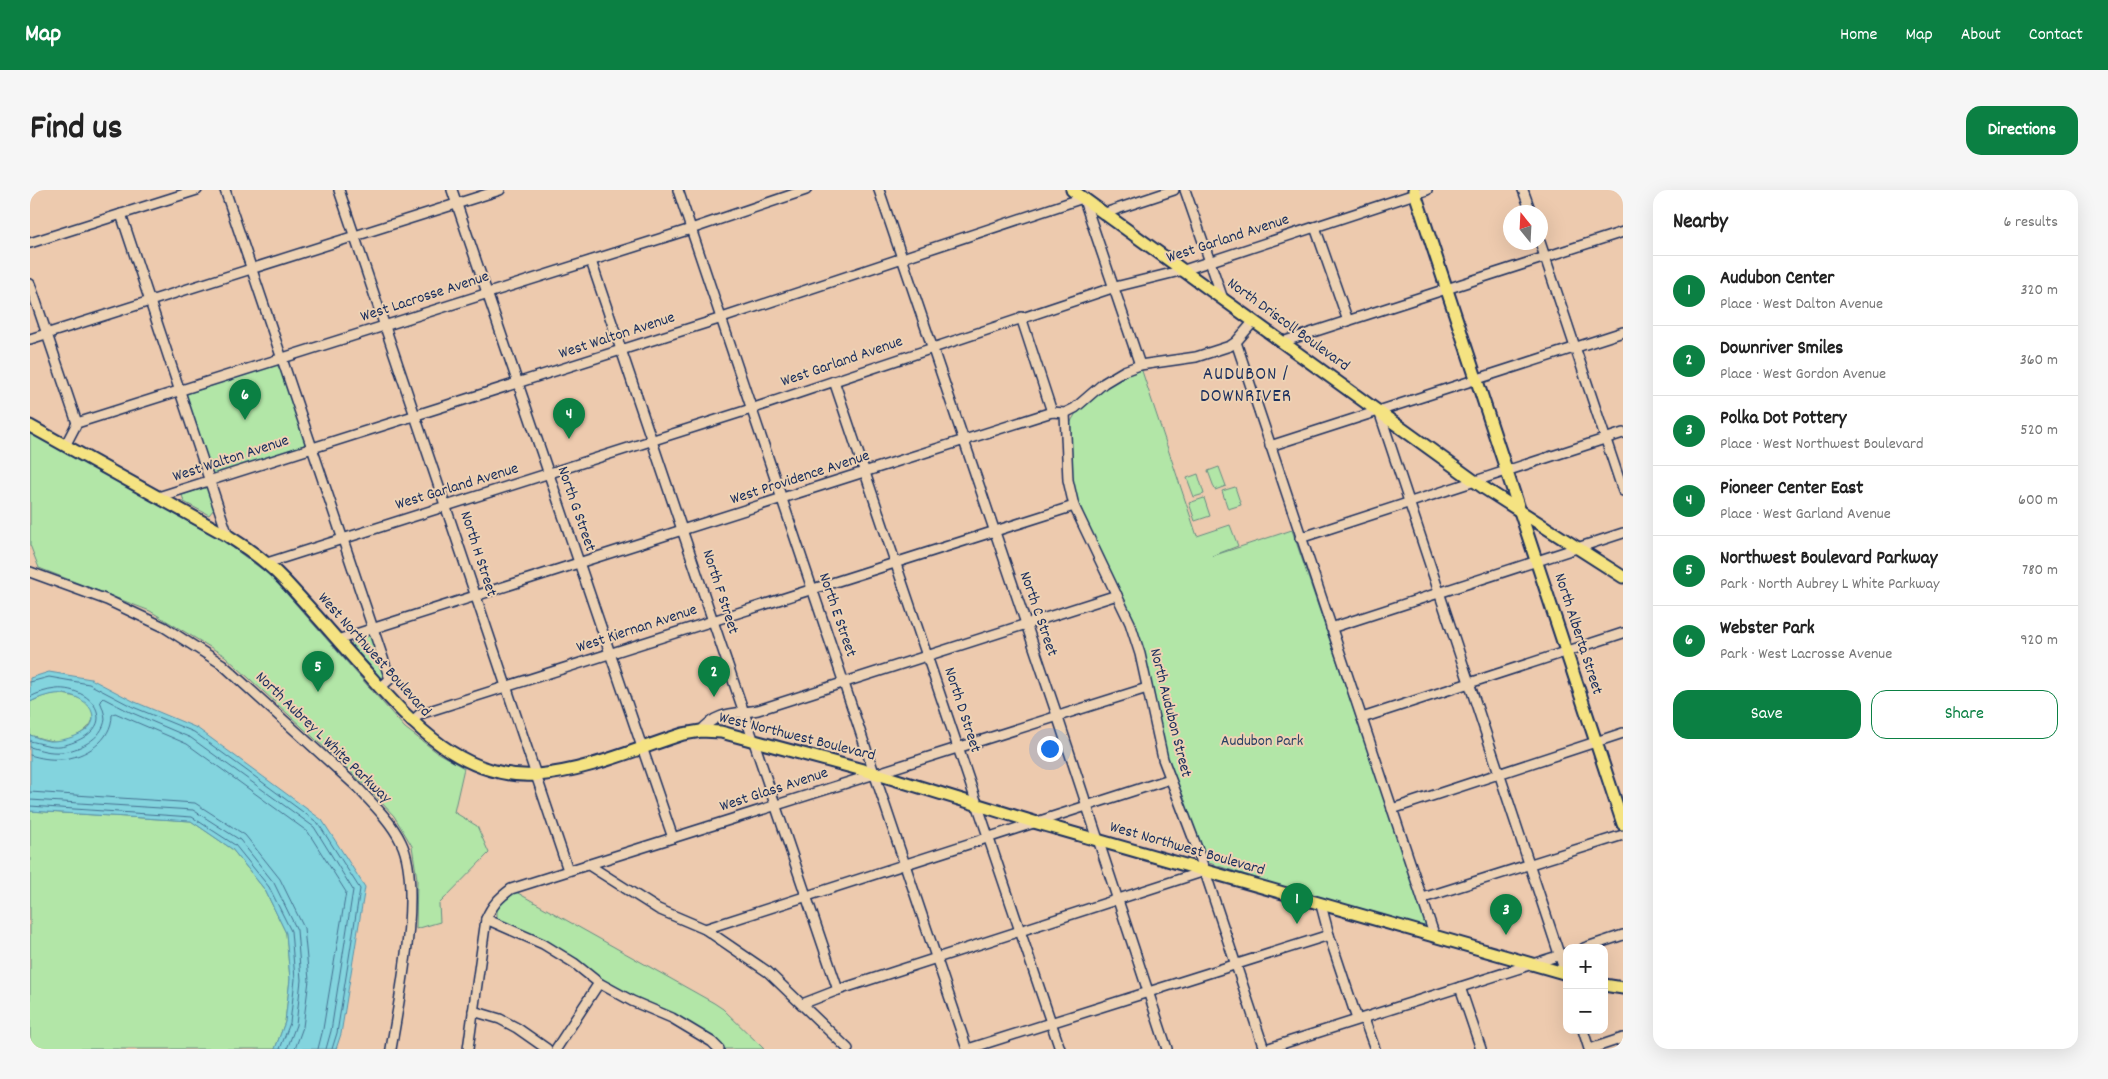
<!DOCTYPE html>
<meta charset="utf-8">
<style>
body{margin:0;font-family:Dekko,sans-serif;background:#f6f6f6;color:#222}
.controls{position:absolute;right:15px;bottom:15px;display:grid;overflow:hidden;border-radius:10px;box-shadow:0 5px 20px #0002}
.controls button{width:45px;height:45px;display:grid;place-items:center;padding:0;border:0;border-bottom:1px solid #e0e0e0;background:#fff;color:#222;font:25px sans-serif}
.compass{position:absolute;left:1473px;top:15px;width:45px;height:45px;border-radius:50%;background:#fff;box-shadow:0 5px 20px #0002;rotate:342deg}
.you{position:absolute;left:1019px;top:558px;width:18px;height:18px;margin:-12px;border:4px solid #fff;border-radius:50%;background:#1a73e8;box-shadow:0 0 0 8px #1a73e833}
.badge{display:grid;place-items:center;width:32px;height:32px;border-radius:50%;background:#0b8043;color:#fff;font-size:16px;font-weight:700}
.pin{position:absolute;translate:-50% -41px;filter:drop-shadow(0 1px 2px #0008)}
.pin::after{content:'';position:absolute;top:26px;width:18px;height:15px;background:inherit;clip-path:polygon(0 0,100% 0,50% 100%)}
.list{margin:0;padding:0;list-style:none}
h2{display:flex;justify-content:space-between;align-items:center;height:65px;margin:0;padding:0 20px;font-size:21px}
h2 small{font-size:16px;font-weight:400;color:#767676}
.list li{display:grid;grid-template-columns:32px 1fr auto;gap:15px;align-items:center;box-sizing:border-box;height:70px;padding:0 20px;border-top:1px solid #e0e0e0}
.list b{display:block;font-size:19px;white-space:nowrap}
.list p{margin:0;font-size:16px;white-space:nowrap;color:#767676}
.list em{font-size:16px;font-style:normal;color:#767676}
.actions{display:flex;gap:10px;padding:15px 20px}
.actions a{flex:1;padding:11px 0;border:1px solid #0b8043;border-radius:15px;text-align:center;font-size:18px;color:#0b8043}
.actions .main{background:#0b8043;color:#fff}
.map{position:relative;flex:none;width:1593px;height:859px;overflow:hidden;border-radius:15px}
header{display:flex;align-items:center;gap:30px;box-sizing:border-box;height:70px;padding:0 25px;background:#0b8043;color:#fff}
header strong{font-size:24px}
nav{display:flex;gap:28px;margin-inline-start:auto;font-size:18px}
.intro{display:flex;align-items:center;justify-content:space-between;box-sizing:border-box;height:120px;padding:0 30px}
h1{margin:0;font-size:35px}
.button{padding:12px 22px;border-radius:15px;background:#0b8043;color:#fff;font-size:18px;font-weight:700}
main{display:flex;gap:30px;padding:0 30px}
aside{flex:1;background:#fff;border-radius:15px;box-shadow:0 5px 20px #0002}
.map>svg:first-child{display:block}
.green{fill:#b2e6a7;stroke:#668a82}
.water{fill:#83d4de;stroke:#5992ab}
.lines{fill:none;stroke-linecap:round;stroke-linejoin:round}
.shore{stroke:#457191;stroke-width:1}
.minor-casing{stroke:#1b2f5e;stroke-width:12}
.major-casing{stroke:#1b2f5e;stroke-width:15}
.minor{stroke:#edd2b4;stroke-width:9}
.major{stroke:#f5e382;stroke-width:11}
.labels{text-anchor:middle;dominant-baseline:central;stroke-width:4;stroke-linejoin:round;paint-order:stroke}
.street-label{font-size:16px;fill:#1b2f5e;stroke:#edd2b4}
.park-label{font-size:16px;fill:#2a4165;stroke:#edd2b4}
.quarter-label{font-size:19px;letter-spacing:1px;fill:#1b2f5e;stroke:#edd2b4}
</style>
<header>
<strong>Map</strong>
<nav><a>Home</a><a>Map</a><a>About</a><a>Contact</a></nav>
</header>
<div class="intro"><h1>Find us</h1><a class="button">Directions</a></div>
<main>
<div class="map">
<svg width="1593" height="859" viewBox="0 0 1593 859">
<rect width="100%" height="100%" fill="#edcaae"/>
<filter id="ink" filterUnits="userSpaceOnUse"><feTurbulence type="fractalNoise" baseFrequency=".02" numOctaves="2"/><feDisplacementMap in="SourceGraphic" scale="10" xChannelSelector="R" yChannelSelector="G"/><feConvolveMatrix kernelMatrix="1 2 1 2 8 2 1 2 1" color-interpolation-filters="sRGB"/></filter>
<g filter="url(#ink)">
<g class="green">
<path d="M247,175L251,181L275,252L274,255L185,285L181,283L156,204Z"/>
<path d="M1111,178L1167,346L1200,335L1208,356L1182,366L1262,340L1358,620L1397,738L1293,710L1176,672L1164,637L1143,588L1131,553L1114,469L1043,303L1040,234C1051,208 1086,188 1111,178Z"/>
<path d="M0,242L191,349L241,386L375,538L408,563L434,578L424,622L447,636L459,663L409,714L410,732L386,739L387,689L382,656L364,626L337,597L195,466L120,421L9,378L0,355Z"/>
<path d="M1189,277L1196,296L1185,300L1178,281Z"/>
<path d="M1168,284L1174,304L1164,307L1157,288Z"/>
<path d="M177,297L184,319L179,325L154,312L152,305Z"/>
<path d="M1205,297L1211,315L1198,319L1192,301Z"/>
<path d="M1174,308L1180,326L1165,331L1159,313Z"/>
<path d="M338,444L341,447L354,485L352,489L321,455L324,448Z"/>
<path d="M28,503C36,505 47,506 54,511C78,529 50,548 31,551C20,552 10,548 0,545V512L14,506Z"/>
<path d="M0,621L161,631L202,659L235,700L256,743L260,789L255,832L245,859H0Z"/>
<path d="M486,702L684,813L693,819L734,859H694L660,833L607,809L574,791L548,770L521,754L471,732L467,728V720L472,713Z"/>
</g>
<path class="water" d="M19,482L61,489L105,512L167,538L292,630L335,697L311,844L306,859H245L255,832L260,789L256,743L235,700L202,659L161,631L0,621V545C6,547 12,550 19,551C31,552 63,544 63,528C63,511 40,502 25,504C16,505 8,508 0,512V488Z"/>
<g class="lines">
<g class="shore">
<path d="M0,492L19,487L59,494L103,517L164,542L288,633L330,699L307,843L302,859"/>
<path d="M0,507C8,503 16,500 26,499C43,497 68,508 68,528C68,544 43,554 30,556C20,557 10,553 0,551"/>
<path d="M0,557C10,560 20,563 31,562C47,561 73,549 75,529C75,524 72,516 70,511L73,508L100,522L161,548L284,637L323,700L301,841L296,859"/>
<path d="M0,565C10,568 20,570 31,569C55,568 82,550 82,525L85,523L157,554L278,642L316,702L293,839L288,859"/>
<path d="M0,602L165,613L215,645L250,689L274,738L279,790L273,837L265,859"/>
<path d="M0,610L163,620L210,650L244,693L267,740L271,790L266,835L257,859"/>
<path d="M0,616L162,627L205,655L239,697L261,741L265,789L260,833L250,859"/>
</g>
<defs>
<g id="minor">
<path d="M195,0L360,489L350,498"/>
<path d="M309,0L538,680"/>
<path d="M422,0L643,648"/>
<path d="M648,0L937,859"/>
<path d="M849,0L1027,525L1137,859"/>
<path d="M1155,0L1193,109"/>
<path d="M1493,0L1501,22"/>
<path d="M1053,7L1110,175"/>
<path d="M1075,23L1144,0"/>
<path d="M91,24L198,346"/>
<path d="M1285,37L1318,131"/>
<path d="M1510,52L1593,301"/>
<path d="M0,53L167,0"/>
<path d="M561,71L808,800"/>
<path d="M0,94L47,233"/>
<path d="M991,127L1022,222"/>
<path d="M0,149L470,0"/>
<path d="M1206,152L1405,747"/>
<path d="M1252,152L1593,42"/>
<path d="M804,191L1030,859"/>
<path d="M1349,221L1537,788"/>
<path d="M1035,223L1038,290L1044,316L1100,433L1110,464L1133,569L1167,658L1234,859"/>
<path d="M35,256L47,233L661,39L776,0"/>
<path d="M1240,256L1593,142"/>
<path d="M128,307L692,128L1053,8"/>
<path d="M1270,348L1593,243"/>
<path d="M237,373L721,219L1085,97L1154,80L1397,0"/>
<path d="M0,382L77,410L134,437L192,474L326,596C342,613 361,631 371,652C393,696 369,810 361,859"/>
<path d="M1301,438L1593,343"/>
<path d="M307,450L1022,222L1035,223L1045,218L1074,193L1094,181L1110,175L1166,167L1200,156L1206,152L1224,131"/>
<path d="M1332,528L1593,443"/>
<path d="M381,532L390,524L1044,316"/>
<path d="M671,541C687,521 705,524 728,520L1087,405"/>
<path d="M1362,619L1593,543"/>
<path d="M557,674L628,719L675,739L738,782L818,859"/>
<path d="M1393,708L1593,645"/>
<path d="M1291,715L1299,745L1327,829"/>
<path d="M456,729L513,754L544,773L569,793L602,811L642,828L682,852L689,859"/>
<path d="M675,739L1140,589"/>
<path d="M1554,758L1593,745"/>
<path d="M1430,797L1451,859"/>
<path d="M772,814L808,800L1175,681"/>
<path d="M443,821L470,829L487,838L517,859"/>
<path d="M1334,829L1345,859"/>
<path d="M1553,840L1559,859"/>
<path d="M438,859L456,729C462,715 469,708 481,699L1117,498"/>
<path d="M526,859L569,793"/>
<path d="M938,859L1299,745"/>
<path d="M1236,859L1537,763"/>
<path d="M1560,859L1593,848"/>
</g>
<g id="major">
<path d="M1042,0L1454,298L1593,387"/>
<path d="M1384,0L1593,634"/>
<path d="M0,236L198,346C219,359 238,373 255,391C283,421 310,453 338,484C383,535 433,590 507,585C557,581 606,559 653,544L671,541L691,542L844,583L1004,632L1537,784"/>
<path d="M1574,795L1593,798"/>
</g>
</defs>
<use href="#minor" class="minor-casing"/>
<use href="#major" class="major-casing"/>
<use href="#minor" class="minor"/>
<use href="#major" class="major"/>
</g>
</g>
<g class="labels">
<g class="street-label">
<text transform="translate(1198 49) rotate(-18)">West Garland Avenue</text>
<text transform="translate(395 107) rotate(-18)">West Lacrosse Avenue</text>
<text transform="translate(1258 135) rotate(36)">North Driscoll Boulevard</text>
<text transform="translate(587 146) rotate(-18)">West Walton Avenue</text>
<text transform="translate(812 172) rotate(-19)">West Garland Avenue</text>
<text transform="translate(201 269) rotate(-18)">West Walton Avenue</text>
<text transform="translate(770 288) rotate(-18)">West Providence Avenue</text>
<text transform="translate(427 297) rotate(-17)">West Garland Avenue</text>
<text transform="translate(546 319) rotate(71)">North G Street</text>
<text transform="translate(448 364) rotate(72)">North H Street</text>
<text transform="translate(690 402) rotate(72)">North F Street</text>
<text transform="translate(1008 424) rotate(71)">North C Street</text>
<text transform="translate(807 425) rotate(71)">North E Street</text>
<text transform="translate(607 439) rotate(-18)">West Kiernan Avenue</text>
<text transform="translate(1548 444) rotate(72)">North Alberta Street</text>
<text transform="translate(344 465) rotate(48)">West Northwest Boulevard</text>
<text transform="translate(932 520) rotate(72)">North D Street</text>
<text transform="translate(1140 523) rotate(76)">North Audubon Street</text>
<text transform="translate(767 547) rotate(14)">West Northwest Boulevard</text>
<text transform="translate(293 548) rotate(44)">North Aubrey L White Parkway</text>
<text transform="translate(744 600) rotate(-18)">West Glass Avenue</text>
<text transform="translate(1157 659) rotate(16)">West Northwest Boulevard</text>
</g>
<g class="park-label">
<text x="1232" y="551">Audubon Park</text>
</g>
<g class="quarter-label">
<text x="1216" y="185">AUDUBON /<tspan x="1216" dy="22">DOWNRIVER</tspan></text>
</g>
</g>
</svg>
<div class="controls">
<button>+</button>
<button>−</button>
</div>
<svg class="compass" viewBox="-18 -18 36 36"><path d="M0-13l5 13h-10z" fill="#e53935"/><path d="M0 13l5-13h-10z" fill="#767676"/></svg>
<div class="you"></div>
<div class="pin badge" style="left:1267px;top:734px">1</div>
<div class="pin badge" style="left:684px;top:507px">2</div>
<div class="pin badge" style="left:1476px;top:745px">3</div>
<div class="pin badge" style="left:539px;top:249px">4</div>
<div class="pin badge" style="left:288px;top:502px">5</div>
<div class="pin badge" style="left:215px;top:230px">6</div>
</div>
<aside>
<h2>Nearby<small>6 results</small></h2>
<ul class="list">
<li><span class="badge">1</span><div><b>Audubon Center</b><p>Place · West Dalton Avenue</p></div><em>320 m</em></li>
<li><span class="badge">2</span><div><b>Downriver Smiles</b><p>Place · West Gordon Avenue</p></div><em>360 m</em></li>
<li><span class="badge">3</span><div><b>Polka Dot Pottery</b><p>Place · West Northwest Boulevard</p></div><em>520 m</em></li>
<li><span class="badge">4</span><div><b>Pioneer Center East</b><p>Place · West Garland Avenue</p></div><em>600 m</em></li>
<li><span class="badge">5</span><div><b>Northwest Boulevard Parkway</b><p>Park · North Aubrey L White Parkway</p></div><em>780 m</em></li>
<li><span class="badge">6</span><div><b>Webster Park</b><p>Park · West Lacrosse Avenue</p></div><em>920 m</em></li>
</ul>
<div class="actions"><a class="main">Save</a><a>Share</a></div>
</aside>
</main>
